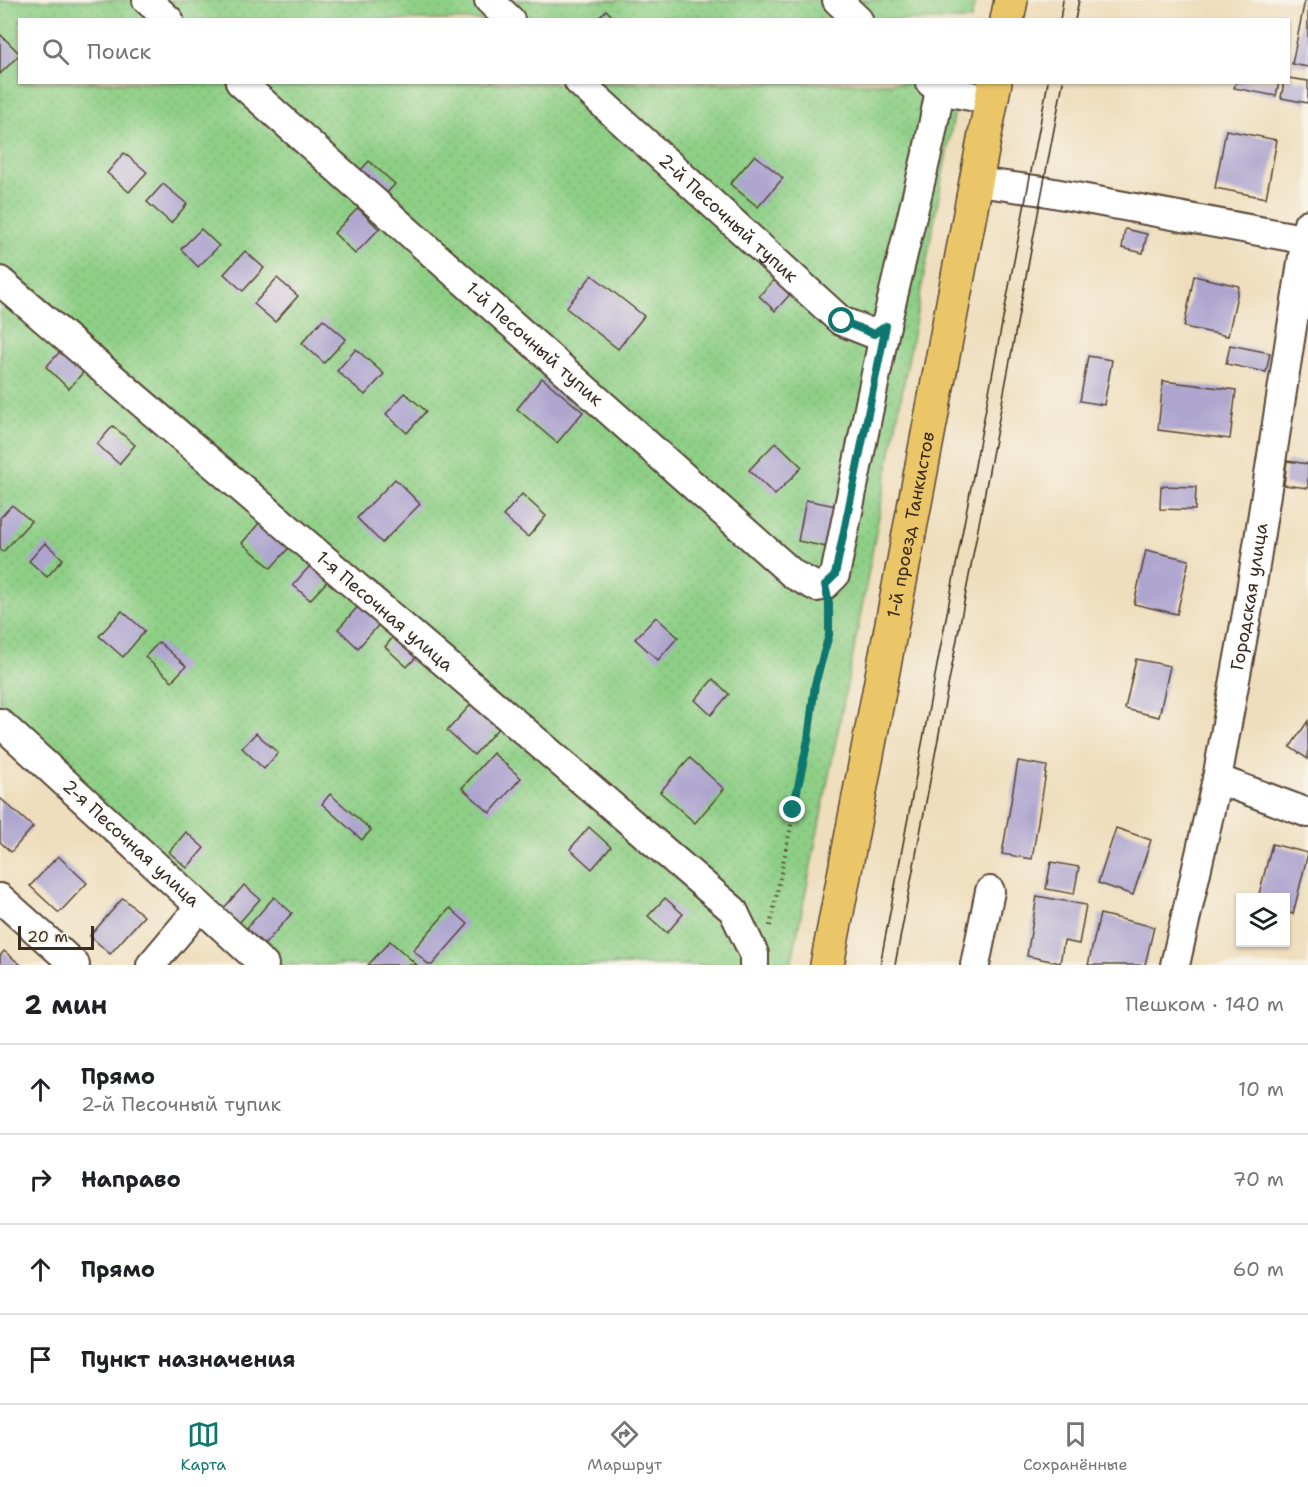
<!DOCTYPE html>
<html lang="ru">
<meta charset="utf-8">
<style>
body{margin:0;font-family:"Shantell Sans",sans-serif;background:#f6f6f6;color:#202124}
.controls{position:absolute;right:18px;bottom:18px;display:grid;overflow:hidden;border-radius:0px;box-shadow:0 2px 4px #0004}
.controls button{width:54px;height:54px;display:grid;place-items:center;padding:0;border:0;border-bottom:2px solid #e0e0e0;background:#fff;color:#202124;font:30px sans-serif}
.scale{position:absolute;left:18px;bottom:15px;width:76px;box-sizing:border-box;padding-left:6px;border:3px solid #3b2a1e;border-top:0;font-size:16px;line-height:21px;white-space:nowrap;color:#3b2a1e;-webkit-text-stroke:4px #f7f3e8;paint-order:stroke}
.stop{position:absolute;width:18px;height:18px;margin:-14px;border:4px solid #0f766e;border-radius:50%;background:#fff}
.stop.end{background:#0f766e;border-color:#fff;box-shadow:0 2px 6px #0008}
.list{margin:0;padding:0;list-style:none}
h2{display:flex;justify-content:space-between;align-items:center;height:78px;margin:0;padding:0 24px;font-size:26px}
h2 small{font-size:20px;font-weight:400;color:#757577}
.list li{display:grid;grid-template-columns:39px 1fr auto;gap:18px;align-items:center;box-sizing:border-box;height:90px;padding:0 24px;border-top:2px solid #e0e0e0}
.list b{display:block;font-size:22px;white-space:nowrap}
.list p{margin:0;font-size:20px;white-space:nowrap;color:#757577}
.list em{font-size:20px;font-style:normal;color:#757577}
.icon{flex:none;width:33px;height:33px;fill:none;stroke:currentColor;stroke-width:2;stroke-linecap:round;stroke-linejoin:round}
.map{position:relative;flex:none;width:1308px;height:965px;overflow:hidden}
.search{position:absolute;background:#fff;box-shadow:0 2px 4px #0004;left:18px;right:18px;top:18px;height:66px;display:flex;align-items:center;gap:15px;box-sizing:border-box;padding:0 21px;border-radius:0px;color:#757577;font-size:22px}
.sheet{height:438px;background:#fff}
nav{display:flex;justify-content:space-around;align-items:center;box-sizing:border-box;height:84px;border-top:2px solid #e0e0e0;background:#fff;font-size:16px;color:#757577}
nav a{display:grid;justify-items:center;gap:3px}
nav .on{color:#0f766e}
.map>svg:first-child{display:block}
.grass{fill:url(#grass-dots);stroke:#647c52;stroke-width:1.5}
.building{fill:#aea5cf}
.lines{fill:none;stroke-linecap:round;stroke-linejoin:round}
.minor-casing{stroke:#564536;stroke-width:32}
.major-casing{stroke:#564536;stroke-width:36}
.path{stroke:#564536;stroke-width:4;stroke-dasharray:1.5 4.5;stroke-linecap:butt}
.minor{stroke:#fff;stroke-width:28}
.major{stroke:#ebc669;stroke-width:33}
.tram{stroke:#3b2a1e;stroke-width:1.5}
.route{stroke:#0f766e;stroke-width:8}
.labels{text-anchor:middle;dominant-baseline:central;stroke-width:4.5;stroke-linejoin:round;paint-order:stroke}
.street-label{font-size:18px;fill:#3b2a1e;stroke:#f7f3e8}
</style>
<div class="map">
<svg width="1308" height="965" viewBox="0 0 1308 965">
<defs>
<pattern id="grass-dots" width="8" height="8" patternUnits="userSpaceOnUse" patternTransform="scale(1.5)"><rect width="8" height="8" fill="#8ecf86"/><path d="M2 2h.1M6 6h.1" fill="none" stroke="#7bb273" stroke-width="1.8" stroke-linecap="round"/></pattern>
</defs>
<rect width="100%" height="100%" fill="#f7f3e8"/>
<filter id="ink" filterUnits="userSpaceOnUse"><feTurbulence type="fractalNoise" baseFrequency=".0167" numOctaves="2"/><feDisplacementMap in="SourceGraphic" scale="12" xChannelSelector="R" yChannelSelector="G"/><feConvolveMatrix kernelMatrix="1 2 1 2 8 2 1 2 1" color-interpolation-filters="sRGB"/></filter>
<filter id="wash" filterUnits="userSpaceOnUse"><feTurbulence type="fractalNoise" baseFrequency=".008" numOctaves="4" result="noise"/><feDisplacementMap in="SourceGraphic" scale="24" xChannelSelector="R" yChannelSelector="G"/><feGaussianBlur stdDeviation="1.35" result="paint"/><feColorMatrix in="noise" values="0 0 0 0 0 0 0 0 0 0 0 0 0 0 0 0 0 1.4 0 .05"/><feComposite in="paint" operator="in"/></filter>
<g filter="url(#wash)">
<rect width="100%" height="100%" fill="#efdebd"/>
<path class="grass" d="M0,0H975L971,20H20V82L960,83L852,660L791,965H276L0,713Z"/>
<g id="blocks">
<g class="building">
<path d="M1305,0H1308V67L1292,64Z"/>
<path d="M606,10L616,20H597Z"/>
<path d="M0,34L20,54L0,74Z"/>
<path d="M1288,78L1308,81V103L1281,98L1284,82H1288Z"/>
<path d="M1236,82H1279L1276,96L1234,88Z"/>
<path d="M1226,130L1277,140L1266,198L1215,188Z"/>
<path d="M124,153L147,172L129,192L107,173Z"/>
<path d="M755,155L783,178L758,207L730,184Z"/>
<path d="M369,161L395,184L379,202L353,179Z"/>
<path d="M163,184L187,204L171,223L147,202Z"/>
<path d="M358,208L379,229L355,254L334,233Z"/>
<path d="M201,229L219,246L198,267L181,249Z"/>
<path d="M1125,229L1147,234L1143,253L1122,248Z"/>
<path d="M245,251L264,268L243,291L224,274Z"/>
<path d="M592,275L644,316L618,349L566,308Z"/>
<path d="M1194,276L1239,286L1228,336L1184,327Z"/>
<path d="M777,277L793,291L775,311L759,296Z"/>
<path d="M277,278L298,296L275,322L254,304Z"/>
<path d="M323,319L346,339L324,363L302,343Z"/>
<path d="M66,345L89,365L69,389L46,367Z"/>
<path d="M1230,345L1270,353L1266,372L1226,364Z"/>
<path d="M356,349L384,374L365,395L337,371Z"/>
<path d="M1088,356L1112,360L1104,405L1080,401Z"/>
<path d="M542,378L583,412L557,443L517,409Z"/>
<path d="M1163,381L1236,390L1230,439L1158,430Z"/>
<path d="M405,393L426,411L407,433L386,414Z"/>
<path d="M113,426L135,445L119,464L97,444Z"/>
<path d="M776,442L802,467L775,495L749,470Z"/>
<path d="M1287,461L1308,464V488L1284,485Z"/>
<path d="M395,479L420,504L382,543L357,518Z"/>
<path d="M1161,486L1196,487L1195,510L1160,509Z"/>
<path d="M522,494L546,516L528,537L503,516Z"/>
<path d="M806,500L836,506L827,547L798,541Z"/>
<path d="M12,505L31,521L3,552L0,549V518Z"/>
<path d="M266,515L295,541L271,568L242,543Z"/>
<path d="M45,543L63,559L47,577L29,561Z"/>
<path d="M1146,550L1189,560L1177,614L1134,604Z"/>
<path d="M316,559L333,575L310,600L293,585Z"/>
<path d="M362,602L383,620L358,648L338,629Z"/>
<path d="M122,611L145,631L123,657L99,636Z"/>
<path d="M656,617L678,637L658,660L635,639Z"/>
<path d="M398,631L421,652L407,667L385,647Z"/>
<path d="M159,642L186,666L172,681L145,657Z"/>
<path d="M1136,659L1170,666L1159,717L1125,709Z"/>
<path d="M713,679L729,694L711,715L695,700Z"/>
<path d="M475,700L502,724L474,755L447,731Z"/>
<path d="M1308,721V759L1290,747Z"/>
<path d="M256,733L278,753L264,769L242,748Z"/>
<path d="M493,753L521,778L490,813L462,788Z"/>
<path d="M690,758L724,789L695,823L660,792Z"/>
<path d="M1018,761L1047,766L1032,859L1002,854Z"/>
<path d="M330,794L371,830L362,840L322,804Z"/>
<path d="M0,798L33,827L11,852L0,842Z"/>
<path d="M589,827L611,847L592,869L570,849Z"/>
<path d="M1116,828L1151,840L1133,895L1098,883Z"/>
<path d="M186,832L204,848L187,868L169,852Z"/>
<path d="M1272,844L1308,853L1293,914L1286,912V898H1258Z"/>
<path d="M58,856L87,883L59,913L30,886Z"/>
<path d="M1051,862L1079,867L1074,894L1046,889Z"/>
<path d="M244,885L260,899L239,923L223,909Z"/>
<path d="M1037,896L1086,905L1079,944L1064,941L1060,963L1027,956Z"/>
<path d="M274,897L292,913L264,945L246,929Z"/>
<path d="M123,898L144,916L110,954L90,936Z"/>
<path d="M665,898L683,914L667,933L648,916Z"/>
<path d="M450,908L468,924L432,965H429L413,950Z"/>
<path d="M1100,914L1154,927L1145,965H1088Z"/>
<path d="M390,941L417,965H368Z"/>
<path d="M4,951L21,965H0V956Z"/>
</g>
</g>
</g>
<g filter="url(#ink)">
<use href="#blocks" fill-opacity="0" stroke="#564536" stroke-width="1.5"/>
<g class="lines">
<defs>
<g id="minor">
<path d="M147,0L169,20"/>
<path d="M489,0L510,20"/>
<path d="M837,0L858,20"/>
<path id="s1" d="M240,82L794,575L817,587L825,585L835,575L886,325L930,141L940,90"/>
<path id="s2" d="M579,82L841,321L874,334L886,325"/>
<path d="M930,82L940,90L991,100"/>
<path d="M977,182L1043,191L1308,240"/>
<path id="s3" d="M0,281L733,910L754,954V965"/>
<path id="s4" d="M0,723L264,965"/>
<path d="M1217,779L1308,813"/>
<path d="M0,898L75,965"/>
<path d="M151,965L200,907"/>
<path d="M975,965L990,891"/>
<path id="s5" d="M1175,965L1217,779L1250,597L1308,224"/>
</g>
<g id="major">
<path d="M1007,20L1011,0"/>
<path id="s6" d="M827,965L995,82"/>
</g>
</defs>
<use href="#minor" class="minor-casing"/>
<use href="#major" class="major-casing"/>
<path class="path" d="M770,926L804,763L815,684L829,635V609"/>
<use href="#minor" class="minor"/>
<use href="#major" class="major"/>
<g class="tram">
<path d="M1060,20L1063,0"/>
<path d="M1075,20L1079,0"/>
<path d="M880,965L1048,82"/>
<path d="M895,965L1063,82"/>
</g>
</g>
</g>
<g class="lines" filter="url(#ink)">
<path class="route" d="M793,810L808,740L815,684L829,635V603L825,585L835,575L886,326L874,334L842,321"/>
</g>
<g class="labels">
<g class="street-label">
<text stroke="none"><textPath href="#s2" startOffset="202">2-й Песочный тупик</textPath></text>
<text stroke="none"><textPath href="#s1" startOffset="394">1-й Песочный тупик</textPath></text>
<text stroke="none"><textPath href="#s6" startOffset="448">1-й проезд Танкистов</textPath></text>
<text stroke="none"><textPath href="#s5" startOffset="376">Городская улица</textPath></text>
<text stroke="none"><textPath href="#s3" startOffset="507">1-я Песочная улица</textPath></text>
<text stroke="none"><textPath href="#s4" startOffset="178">2-я Песочная улица</textPath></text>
</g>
</g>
</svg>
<div class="controls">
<button><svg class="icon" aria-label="layers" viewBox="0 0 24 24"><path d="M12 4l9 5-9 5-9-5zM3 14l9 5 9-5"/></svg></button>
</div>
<div class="scale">20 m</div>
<div class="stop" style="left:842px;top:321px"></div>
<div class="stop end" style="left:793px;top:810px"></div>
<div class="search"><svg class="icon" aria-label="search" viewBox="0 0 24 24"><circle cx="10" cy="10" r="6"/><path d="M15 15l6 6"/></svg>Поиск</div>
</div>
<section class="sheet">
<h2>2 мин<small>Пешком · 140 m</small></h2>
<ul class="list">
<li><svg class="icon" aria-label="ahead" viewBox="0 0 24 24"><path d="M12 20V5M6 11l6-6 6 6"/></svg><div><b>Прямо</b><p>2-й Песочный тупик</p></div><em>10 m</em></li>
<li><svg class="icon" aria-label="right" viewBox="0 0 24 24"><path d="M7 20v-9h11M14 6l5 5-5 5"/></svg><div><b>Направо</b></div><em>70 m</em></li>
<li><svg class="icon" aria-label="ahead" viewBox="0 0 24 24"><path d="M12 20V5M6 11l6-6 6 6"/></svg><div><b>Прямо</b></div><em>60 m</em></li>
<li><svg class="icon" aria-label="arrive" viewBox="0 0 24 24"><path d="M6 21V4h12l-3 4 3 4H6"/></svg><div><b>Пункт назначения</b></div></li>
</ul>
</section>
<nav>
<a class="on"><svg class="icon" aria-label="map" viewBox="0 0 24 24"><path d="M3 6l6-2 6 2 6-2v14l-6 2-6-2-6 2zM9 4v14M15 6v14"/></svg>Карта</a>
<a><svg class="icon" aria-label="directions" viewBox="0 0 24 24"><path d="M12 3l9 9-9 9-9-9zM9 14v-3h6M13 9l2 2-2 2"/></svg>Маршрут</a>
<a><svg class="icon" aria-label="saved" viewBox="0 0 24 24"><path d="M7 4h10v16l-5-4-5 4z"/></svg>Сохранённые</a>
</nav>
